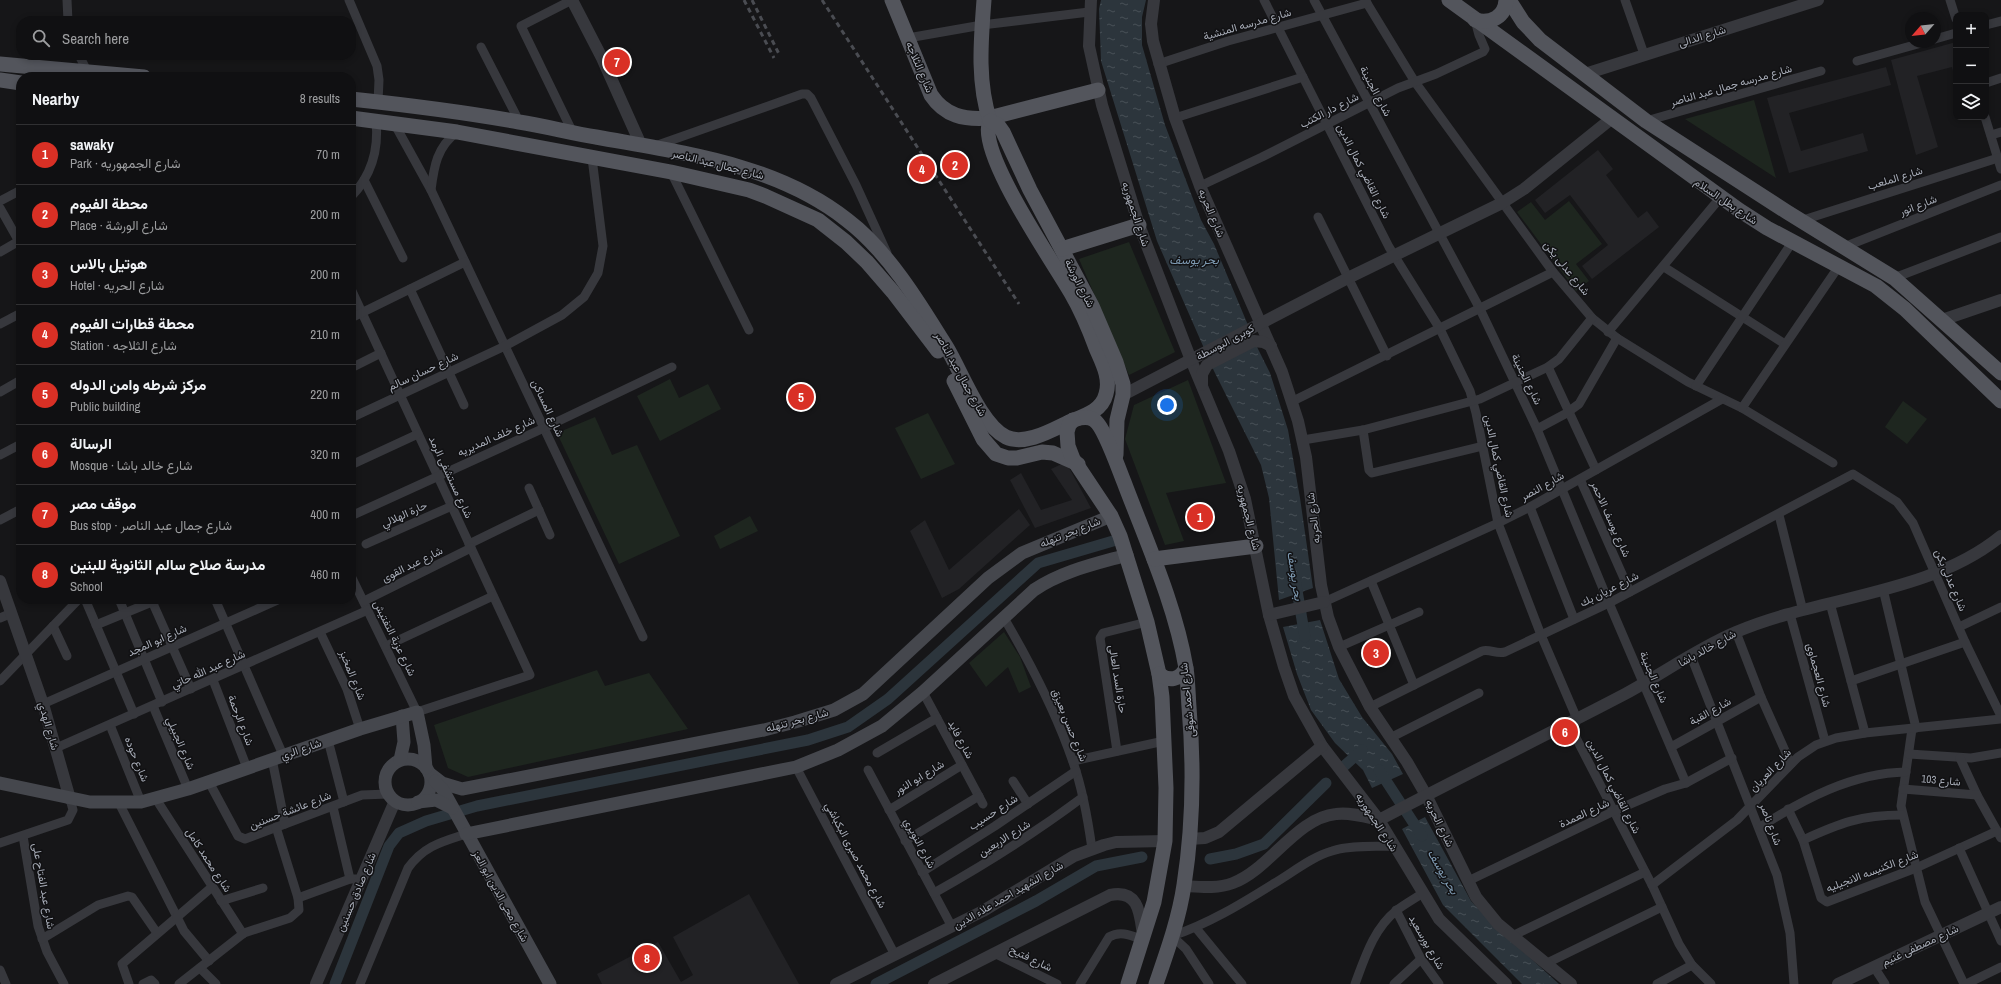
<!DOCTYPE html>
<meta charset="utf-8">
<style>
body{margin:0;font-family:"Archivo Narrow",Vazirmatn,sans-serif;background:#19191b;color:#f1f3f6}
.controls{position:absolute;right:12px;top:12px;display:grid;overflow:hidden;border-radius:8px;box-shadow:0 2px 6px #0003}
.controls button{width:36px;height:36px;display:grid;place-items:center;padding:0;border:0;border-bottom:1px solid #303032;background:#101012;color:#f1f3f6;font:20px sans-serif}
.compass{position:absolute;left:1905px;top:12px;width:36px;height:36px;border-radius:50%;background:#101012;box-shadow:0 2px 6px #0003;rotate:242deg}
.you{position:absolute;left:1167px;top:405px;width:14px;height:14px;margin:-10px;border:3px solid #fff;border-radius:50%;background:#1a73e8;box-shadow:0 0 0 6px #1a73e833}
.badge{display:grid;place-items:center;width:26px;height:26px;border-radius:50%;background:#d93025;color:#fff;font-size:13px;font-weight:700}
.pin{position:absolute;translate:-50% -50%;border:2px solid #fff;box-shadow:0 1px 4px #0006}
.list{margin:0;padding:0;list-style:none}
h2{display:flex;justify-content:space-between;align-items:center;height:52px;margin:0;padding:0 16px;font-size:17px}
h2 small{font-size:13px;font-weight:400;color:#9c9d9f}
.list li{display:grid;grid-template-columns:26px 1fr auto;gap:12px;align-items:center;box-sizing:border-box;height:60px;padding:0 16px;border-top:1px solid #303032}
.list b{display:block;font-size:15px;white-space:nowrap}
.list p{margin:0;font-size:13px;white-space:nowrap;color:#9c9d9f}
.list em{font-size:13px;font-style:normal;color:#9c9d9f}
.icon{flex:none;width:22px;height:22px;fill:none;stroke:currentColor;stroke-width:2;stroke-linecap:round;stroke-linejoin:round}
.map{position:relative;flex:none;width:2001px;height:984px;overflow:hidden}
.search{position:absolute;background:#101012;box-shadow:0 2px 6px #0003;left:16px;top:16px;width:340px;height:44px;display:flex;align-items:center;gap:10px;box-sizing:border-box;padding:0 14px;border-radius:16px;color:#9c9d9f;font-size:15px}
.panel{position:absolute;background:#101012;box-shadow:0 2px 6px #0003;left:16px;top:72px;width:340px;height:532px;border-radius:16px}
.map>svg:first-child{display:block}
.built{fill:#222225}
.green{fill:#1e261f}
.water{fill:url(#water-ripples)}
.lines{fill:none;stroke-linecap:round;stroke-linejoin:round}
.canal{stroke:#2c353c;stroke-width:11}
.minor{stroke:#37383d;stroke-width:9}
.tertiary{stroke:#37383d;stroke-width:12}
.secondary{stroke:#45474d;stroke-width:13}
.primary{stroke:#53555c;stroke-width:15}
.rail{stroke:#4a4c52;stroke-width:3;stroke-dasharray:5 4;stroke-linecap:butt}
.labels{text-anchor:middle;dominant-baseline:central;stroke-width:3;stroke-linejoin:round;paint-order:stroke}
.street-label{font-size:11px;fill:#a8adb8;stroke:#111113}
.water-label{font-size:12px;font-style:italic;fill:#7f9bb3;stroke:#111113}
</style>
<div class="map">
<svg width="2001" height="984" viewBox="0 0 2001 984">
<defs>
<pattern id="water-ripples" width="26" height="14" patternUnits="userSpaceOnUse"><rect width="26" height="14" fill="#2c353c"/><path d="M2 4q2-2 4 0t4 0M15 11q2-2 4 0t4 0" fill="none" stroke="#485056"/></pattern>
</defs>
<rect width="100%" height="100%" fill="#161618"/>
<g class="built">
<path d="M1956,42V83L1952,67L1917,76L1938,147L1916,155L1891,60Z"/>
<path d="M1886,67L1891,85L1789,113L1801,151L1863,133L1868,151L1789,173L1767,98Z"/>
<path d="M1598,150L1613,169L1606,175L1638,218L1647,211L1659,227L1592,279L1582,266L1608,245L1570,195L1545,213L1535,200Z"/>
<path d="M1066,462L1091,508L1035,528L1010,480L1021,473L1041,510L1072,500L1051,469Z"/>
<path d="M1019,509L1030,525L959,589L942,598L910,531L925,520L949,570Z"/>
<path d="M749,894L799,984H602L597,974L658,942L681,982L693,975L673,937Z"/>
</g>
<g class="green">
<path d="M1754,100L1776,178L1685,119Z"/>
<path d="M1569,201L1602,244L1576,264L1589,281L1576,291L1517,212L1531,202L1545,220Z"/>
<path d="M1129,242L1175,352L1129,375L1079,259Z"/>
<path d="M670,379L679,398L708,384L721,409L660,441L637,396Z"/>
<path d="M1188,380L1226,483L1166,493L1184,541L1165,545L1125,439L1134,405Z"/>
<path d="M1903,401L1927,419L1907,444L1885,427Z"/>
<path d="M928,413L955,464L921,479L895,428Z"/>
<path d="M595,417L612,455L637,445L680,536L619,564L557,433Z"/>
<path d="M750,516L758,531L720,549L714,536Z"/>
<path d="M1004,632L1020,657L1031,687L1019,693L1008,667L986,687L969,663Z"/>
<path d="M597,670L605,686L649,673L688,729L468,777L448,768L434,725Z"/>
</g>
<g class="water">
<path d="M1101,0H1146L1142,17V45L1165,125L1201,220L1214,244L1258,349L1270,373L1288,430L1300,498L1313,588L1279,600L1269,498L1261,465L1214,371L1157,241L1101,61L1099,9Z"/>
<path d="M1320,620L1339,679L1362,717L1392,754L1403,774L1372,788L1363,770L1335,743L1311,710L1297,674L1283,627Z"/>
<path d="M1425,817L1471,901L1507,937L1559,984H1522L1443,905L1402,829Z"/>
</g>
<g class="lines">
<g class="canal">
<path d="M1295,579L1305,637"/>
<path d="M1343,767L1362,750"/>
<path d="M1379,770L1422,836"/>
<path d="M1210,859L1236,854L1264,844L1326,783"/>
<path d="M335,984L389,846L399,833L426,821L477,806L808,740L848,727L888,699L1038,563L1113,541"/>
<path d="M876,984L1036,901L1096,866L1142,857"/>
</g>
<g class="minor">
<path d="M67,0L68,21"/>
<path d="M349,0L377,66L379,80L378,102"/>
<path d="M572,0L521,26L573,133"/>
<path d="M1264,0L1389,247L1440,329L1470,391L1476,413L1498,523L1541,635L1577,719L1573,729V732L1652,885L1679,944L1692,965L1711,984"/>
<path d="M1314,0L1480,309L1537,429L1609,603L1686,783"/>
<path d="M1365,0L1415,82L1553,272L1592,318L1617,338L1688,382L1742,408L1833,463"/>
<path d="M1625,0L1644,54"/>
<path d="M1950,0L1956,19"/>
<path d="M1986,25L2001,21"/>
<path d="M908,38L982,25L1089,12"/>
<path d="M1935,39L1956,33"/>
<path d="M481,47L519,121"/>
<path d="M79,55L87,71"/>
<path d="M1857,61L1925,42"/>
<path d="M1158,64L1228,41L1367,3"/>
<path d="M1986,83L2001,78"/>
<path d="M1985,117L2001,169"/>
<path d="M1175,118L1303,77"/>
<path d="M1646,121L1821,71"/>
<path d="M394,123L431,190L643,637"/>
<path d="M1991,135L2001,132"/>
<path d="M655,146L802,94H807L811,98L856,185L887,253"/>
<path d="M671,172L749,330"/>
<path d="M364,180L403,258"/>
<path d="M1200,186L1262,157L1398,88L1436,74L1483,52L1485,49L1479,35L1475,20"/>
<path d="M431,190C434,166 437,147 457,132"/>
<path d="M351,197C371,176 379,150 376,121"/>
<path d="M0,201L21,190"/>
<path d="M0,208L21,245"/>
<path d="M1318,217L1387,356"/>
<path d="M1800,221L1998,158"/>
<path d="M1844,247L2001,185"/>
<path d="M0,252L19,241"/>
<path d="M1664,267L1785,344"/>
<path d="M1894,278L2001,237"/>
<path d="M351,289L530,675L417,712L351,576"/>
<path d="M410,289L464,405"/>
<path d="M351,318L465,262"/>
<path d="M0,324L21,313"/>
<path d="M1608,332L1720,198"/>
<path d="M1548,367L1596,470"/>
<path d="M351,368L381,353"/>
<path d="M1696,386L1793,241"/>
<path d="M0,392L21,380"/>
<path d="M1293,401L1553,272"/>
<path d="M1742,408L1839,266"/>
<path d="M351,418L505,346L562,315L584,297L598,273L603,246L592,158"/>
<path d="M1537,429L1565,414L1579,404L1617,338"/>
<path d="M1363,430L1369,470L1372,473L1483,446"/>
<path d="M1303,440L1363,430L1480,399L1548,367L1559,359L1592,318"/>
<path d="M0,455L21,444"/>
<path d="M351,465L418,434"/>
<path d="M1580,479L1630,592"/>
<path d="M529,488L550,535"/>
<path d="M1530,507L1574,619"/>
<path d="M1779,515L1803,611"/>
<path d="M351,516L544,428L672,367"/>
<path d="M0,520L21,509"/>
<path d="M366,544L452,506"/>
<path d="M469,544L539,510"/>
<path d="M1371,581L1414,685"/>
<path d="M1883,589L1916,728"/>
<path d="M85,599L134,714"/>
<path d="M119,599L162,702"/>
<path d="M151,599L191,689"/>
<path d="M215,599L283,755"/>
<path d="M364,601L471,548"/>
<path d="M1324,602L1498,523L1530,507L1722,399"/>
<path d="M1830,603L1865,733"/>
<path d="M1790,614L1825,741"/>
<path d="M0,618L12,613"/>
<path d="M1004,618C1031,664 1056,712 1073,762C1083,790 1088,820 1092,849"/>
<path d="M96,625L159,599"/>
<path d="M53,626L67,656"/>
<path d="M1959,627L2001,607"/>
<path d="M320,632L347,689L360,729"/>
<path d="M1736,632L1761,697L1791,764"/>
<path d="M386,646L493,596"/>
<path d="M1339,647L1419,612"/>
<path d="M1691,656L1777,875L1790,933L1794,984"/>
<path d="M213,680L247,768"/>
<path d="M0,681L79,599"/>
<path d="M1851,681L1965,642"/>
<path d="M923,692L983,804"/>
<path d="M43,704L280,599"/>
<path d="M153,706L188,789"/>
<path d="M1370,707L1482,651C1490,649 1496,654 1505,652L1609,603L1853,474L1897,502L1913,523L1965,642L2001,716"/>
<path d="M110,725L141,802"/>
<path d="M1912,729L1901,806L1925,902L1964,984"/>
<path d="M1390,738L1479,693"/>
<path d="M328,740L344,802"/>
<path d="M1671,747L1761,697"/>
<path d="M56,748L368,610"/>
<path d="M1117,751L1100,638L1103,633L1147,622"/>
<path d="M877,753L937,718"/>
<path d="M1909,754L1971,758L2001,753"/>
<path d="M1960,758L1977,795L2001,838"/>
<path d="M272,759L285,824"/>
<path d="M1073,761L1164,741"/>
<path d="M796,767L895,955"/>
<path d="M868,770L952,927"/>
<path d="M1013,781L1028,804"/>
<path d="M209,782L238,836L245,839L362,795L388,794"/>
<path d="M1903,789L1977,795"/>
<path d="M156,799L243,934"/>
<path d="M119,803L177,917L122,964L129,984"/>
<path d="M333,807L350,879"/>
<path d="M1788,809L1803,840L1821,898L1827,902L1916,868L1997,831"/>
<path d="M889,810L962,765"/>
<path d="M1760,827C1804,799 1852,773 1906,772"/>
<path d="M23,836L38,926L47,952L64,984"/>
<path d="M1803,840C1840,823 1861,815 1902,815"/>
<path d="M905,841L979,796"/>
<path d="M0,843L68,820L73,810L70,799"/>
<path d="M1959,848L2001,941"/>
<path d="M922,872L995,826L1076,771"/>
<path d="M1468,881L1614,811L1665,789L1686,783L1732,758"/>
<path d="M1652,885L1737,820L1798,757L1816,745L1836,738L1865,733L2001,719"/>
<path d="M934,893C986,864 1035,833 1083,797"/>
<path d="M298,898L350,879H356"/>
<path d="M221,901L263,888"/>
<path d="M1396,910L1421,959L1439,984"/>
<path d="M1196,928L1242,984"/>
<path d="M1512,936L1645,872"/>
<path d="M42,939L98,905L128,896L132,897L157,933"/>
<path d="M994,953L1057,984"/>
<path d="M209,961L184,931L177,917L212,887"/>
<path d="M1547,963L1662,907"/>
<path d="M1874,967L1885,984"/>
<path d="M200,968L216,984"/>
<path d="M0,970L6,984"/>
<path d="M143,984L151,980L155,984"/>
<path d="M179,984L244,933L290,918L299,910L298,898L276,827"/>
<path d="M360,984L408,868C424,846 441,842 466,834"/>
<path d="M1080,984L1109,937C1121,930 1132,936 1143,940"/>
<path d="M1209,984L1186,949L1172,936C1208,924 1241,904 1273,884C1292,873 1311,857 1332,851C1351,845 1373,847 1393,846"/>
<path d="M1355,984C1365,957 1374,928 1397,910C1405,904 1414,899 1423,893"/>
<path d="M1394,984L1421,959"/>
<path d="M1657,984L1692,965"/>
<path d="M1966,984L2001,967"/>
</g>
<g class="tertiary">
<path d="M572,0L602,58L641,145"/>
<path d="M1091,0L1089,46L1102,105L1139,225L1191,360L1229,451L1245,499L1269,615L1284,667L1294,696L1322,746L1379,820L1439,919L1506,984"/>
<path d="M1154,0L1151,24L1153,41L1175,118L1200,186L1282,372L1298,421L1306,457L1321,585L1328,617L1339,647L1370,707L1407,762L1426,795L1476,897L1498,924L1571,984"/>
<path d="M1585,74L1818,0"/>
<path d="M1942,320L2001,300"/>
<path d="M1202,385V374L1207,365L1254,341L1263,342L1271,346"/>
<path d="M1123,395L1348,278L1502,203L1524,189L1611,119"/>
<path d="M0,581L43,704L70,799"/>
<path d="M1269,615L1324,602"/>
<path d="M1189,839L1205,838L1219,832L1322,746"/>
<path d="M1184,886C1201,887 1217,889 1233,883C1270,869 1296,818 1336,814C1350,812 1366,817 1379,820C1460,777 1543,737 1625,694C1662,674 1698,648 1736,632C1820,596 1929,595 2001,536"/>
<path d="M316,984L395,801"/>
<path d="M836,984L983,911L1074,856L1104,845L1116,842L1165,841"/>
<path d="M934,984L1110,895C1139,889 1140,914 1143,935"/>
<path d="M1838,984L2001,907"/>
</g>
<g class="secondary">
<circle cx="408" cy="782" r="23"/>
<path d="M400,760L404,742L402,716"/>
<path d="M429,773L442,783L462,789L764,730L795,722L834,710L863,694L988,578L1022,553L1111,516"/>
<path d="M435,781L443,790L550,984"/>
<path d="M0,783L90,802H141L188,789L360,729L417,712L424,745L426,768"/>
<path d="M418,802L436,800L452,808"/>
<path d="M466,834L796,767L838,750L882,726L923,692L1034,590C1062,571 1095,564 1127,555"/>
</g>
<g class="primary">
<path d="M892,0L931,95C945,116 964,120 989,118L1098,90"/>
<path d="M1449,0L1739,210L1767,228L1876,286L1905,309L2001,401"/>
<path d="M1509,0L1523,22L1540,40L1646,121L1787,212L1894,278L2001,373"/>
<path d="M1475,20C1491,24 1505,17 1506,0"/>
<path d="M0,64L144,77"/>
<path d="M0,80L21,83"/>
<path d="M351,99C407,105 464,112 519,122C545,126 571,133 596,137C683,153 776,164 847,220C888,251 920,304 947,348C962,373 981,425 1006,437C1025,446 1052,430 1069,422C1084,416 1102,411 1106,394C1111,378 1102,362 1096,348C1089,329 1081,310 1071,293C1054,263 975,150 990,121C977,82 981,40 984,0"/>
<path d="M351,118L457,132L671,172L749,190L765,196L818,220L846,242L867,262L893,292L938,351"/>
<path d="M990,121L998,125L1003,132L1030,190L1092,306L1116,362L1123,384V395L1117,420L1116,455"/>
<path d="M1062,249L1139,225"/>
<path d="M954,381L983,439L996,454L1008,458H1017L1042,452L1053,453L1078,464"/>
<path d="M1080,418C1085,417 1090,417 1094,420C1104,426 1119,470 1124,482C1147,543 1175,604 1186,668C1188,681 1188,694 1189,707C1194,766 1193,827 1184,885C1179,919 1167,952 1156,984"/>
<path d="M1073,420L1069,425L1067,432L1068,446L1073,459L1111,516L1120,536L1147,622L1159,674L1162,697L1166,788L1165,841L1154,902L1128,984"/>
<path d="M1154,559L1256,546"/>
<path d="M1159,674C1169,682 1180,680 1186,668"/>
</g>
<g class="rail">
<path d="M744,0L774,58"/>
<path d="M752,0L780,56"/>
<path d="M822,0L1019,304"/>
</g>
</g>
<g class="labels">
<g class="street-label">
<text transform="translate(1247 24) rotate(-16)">شارع مدرسه المنشية</text>
<text transform="translate(1702 36) rotate(-17)">شارع الدالى</text>
<text transform="translate(920 67) rotate(67)">شارع الثلاجه</text>
<text transform="translate(1731 85) rotate(-16)">شارع مدرسه جمال عبد الناصر</text>
<text transform="translate(1376 91) rotate(62)">شارع الجنينة</text>
<text transform="translate(1329 110) rotate(-27)">شارع دار الكتب</text>
<text transform="translate(718 164) rotate(14)">شارع جمال عبد الناصر</text>
<text transform="translate(1364 171) rotate(63)">شارع القاضي كمال الدين</text>
<text transform="translate(1895 178) rotate(-17)">شارع الملعب</text>
<text transform="translate(1726 201) rotate(34)">شارع بطل السلام</text>
<text transform="translate(1918 205) rotate(-21)">شارع انور</text>
<text transform="translate(1212 213) rotate(67)">شارع الحريه</text>
<text transform="translate(1136 214) rotate(72)">شارع الجمهوريه</text>
<text transform="translate(1567 268) rotate(51)">شارع عدلى يكن</text>
<text transform="translate(1080 283) rotate(63)">شارع الورشة</text>
<text transform="translate(1225 342) rotate(-28)">كوبرى البوسطة</text>
<text transform="translate(423 371) rotate(-25)">شارع حسان سالم</text>
<text transform="translate(961 374) rotate(61)">شارع جمال عبد الناصر</text>
<text transform="translate(1527 379) rotate(64)">شارع الجنينة</text>
<text transform="translate(548 408) rotate(65)">شارع المساكن</text>
<text transform="translate(496 436) rotate(-24)">شارع خلف المديريه</text>
<text transform="translate(1499 466) rotate(78)">شارع القاضي كمال الدين</text>
<text transform="translate(451 477) rotate(65)">شارع مستشفى الرمد</text>
<text transform="translate(1542 486) rotate(-29)">شارع النصر</text>
<text transform="translate(404 514) rotate(-24)">حارة الهلالي</text>
<text transform="translate(1249 517) rotate(76)">شارع الجمهوريه</text>
<text transform="translate(1313 518) rotate(-97)">شارع الحريه</text>
<text transform="translate(1611 519) rotate(66)">شارع يوسف الاحمر</text>
<text transform="translate(1070 532) rotate(-22)">شارع بحر تنهله</text>
<text transform="translate(412 564) rotate(-26)">شارع عبد القوى</text>
<text transform="translate(1951 580) rotate(67)">شارع عدلى يكن</text>
<text transform="translate(1609 589) rotate(-27)">شارع عريان بك</text>
<text transform="translate(395 638) rotate(64)">شارع عزبة التفتيش</text>
<text transform="translate(157 640) rotate(-24)">شارع ابو المجد</text>
<text transform="translate(1707 648) rotate(-29)">شارع خالد باشا</text>
<text transform="translate(208 669) rotate(-24)">شارع عبد الله حاتي</text>
<text transform="translate(353 675) rotate(68)">شارع المخبز</text>
<text transform="translate(1819 675) rotate(75)">شارع العجماوى</text>
<text transform="translate(1654 677) rotate(67)">شارع الجنينة</text>
<text transform="translate(1118 679) rotate(81)">حارة السد العالى</text>
<text transform="translate(1187 700) rotate(-96)">شارع احمد شوقى</text>
<text transform="translate(1710 711) rotate(-29)">شارع القبة</text>
<text transform="translate(241 720) rotate(69)">شارع الرحمة</text>
<text transform="translate(797 720) rotate(-15)">شارع بحر تنهله</text>
<text transform="translate(1070 725) rotate(68)">شارع حسن بعيزق</text>
<text transform="translate(49 726) rotate(74)">شارع الهدي</text>
<text transform="translate(961 739) rotate(62)">شارع فايد</text>
<text transform="translate(181 743) rotate(67)">شارع الجبيلي</text>
<text transform="translate(301 749) rotate(-19)">شارع الري</text>
<text transform="translate(137 759) rotate(68)">شارع حوده</text>
<text transform="translate(1770 770) rotate(-46)">شارع العريان</text>
<text transform="translate(919 777) rotate(-31)">شارع ابو النور</text>
<text transform="translate(1941 780) rotate(5)">شارع 103</text>
<text transform="translate(1614 786) rotate(63)">شارع القاضي كمال الدين</text>
<text transform="translate(290 810) rotate(-21)">شارع عائشة حسنين</text>
<text transform="translate(993 812) rotate(-33)">شارع حسيب</text>
<text transform="translate(1584 813) rotate(-25)">شارع العمدة</text>
<text transform="translate(1377 822) rotate(57)">شارع الجمهوريه</text>
<text transform="translate(1440 823) rotate(64)">شارع الحريه</text>
<text transform="translate(1771 824) rotate(69)">شارع ناصر</text>
<text transform="translate(1004 838) rotate(-32)">شارع الاربعين</text>
<text transform="translate(920 843) rotate(62)">شارع النويري</text>
<text transform="translate(856 855) rotate(62)">شارع محمد صبرى البكباشي</text>
<text transform="translate(209 860) rotate(57)">شارع محمد كامل</text>
<text transform="translate(1872 871) rotate(-21)">شارع الكنيسه الانجيليه</text>
<text transform="translate(44 886) rotate(80)">شارع عبد الفتاح على</text>
<text transform="translate(356 892) rotate(-67)">شارع صادق حسنين</text>
<text transform="translate(1008 895) rotate(-30)">شارع الشهيد احمد علاء الدين</text>
<text transform="translate(501 896) rotate(61)">شارع محى الدين ابو العز</text>
<text transform="translate(1427 942) rotate(60)">شارع بورسعيد</text>
<text transform="translate(1920 945) rotate(-25)">شارع مصطفى غنيم</text>
<text transform="translate(1031 958) rotate(26)">شارع فتيح</text>
</g>
<g class="water-label">
<text x="1194" y="260">بحر يوسف</text>
<text transform="translate(1295 576) rotate(81)">بحر يوسف</text>
<text transform="translate(1443 872) rotate(60)">بحر يوسف</text>
</g>
</g>
</svg>
<div class="controls">
<button>+</button>
<button>−</button>
<button><svg class="icon" aria-label="layers" viewBox="0 0 24 24"><path d="M12 4l9 5-9 5-9-5zM3 14l9 5 9-5"/></svg></button>
</div>
<svg class="compass" viewBox="-18 -18 36 36"><path d="M0-13l5 13h-10z" fill="#e53935"/><path d="M0 13l5-13h-10z" fill="#9c9d9f"/></svg>
<div class="you"></div>
<div class="pin badge" style="left:1200px;top:517px">1</div>
<div class="pin badge" style="left:955px;top:165px">2</div>
<div class="pin badge" style="left:1376px;top:653px">3</div>
<div class="pin badge" style="left:922px;top:169px">4</div>
<div class="pin badge" style="left:801px;top:397px">5</div>
<div class="pin badge" style="left:1565px;top:732px">6</div>
<div class="pin badge" style="left:617px;top:62px">7</div>
<div class="pin badge" style="left:647px;top:958px">8</div>
<div class="search"><svg class="icon" aria-label="search" viewBox="0 0 24 24"><circle cx="10" cy="10" r="6"/><path d="M15 15l6 6"/></svg>Search here</div>
<section class="panel">
<h2>Nearby<small>8 results</small></h2>
<ul class="list">
<li><span class="badge">1</span><div><b>sawaky</b><p>Park · شارع الجمهوريه</p></div><em>70 m</em></li>
<li><span class="badge">2</span><div><b>محطة الفيوم</b><p>Place · شارع الورشة</p></div><em>200 m</em></li>
<li><span class="badge">3</span><div><b>هوتيل بالاس</b><p>Hotel · شارع الحريه</p></div><em>200 m</em></li>
<li><span class="badge">4</span><div><b>محطة قطارات الفيوم</b><p>Station · شارع الثلاجه</p></div><em>210 m</em></li>
<li><span class="badge">5</span><div><b>مركز شرطه وامن الدوله</b><p>Public building</p></div><em>220 m</em></li>
<li><span class="badge">6</span><div><b>الرسالة</b><p>Mosque · شارع خالد باشا</p></div><em>320 m</em></li>
<li><span class="badge">7</span><div><b>موقف مصر</b><p>Bus stop · شارع جمال عبد الناصر</p></div><em>400 m</em></li>
<li><span class="badge">8</span><div><b>مدرسة صلاح سالم الثانوية للبنين</b><p>School</p></div><em>460 m</em></li>
</ul>
</section>
</div>
